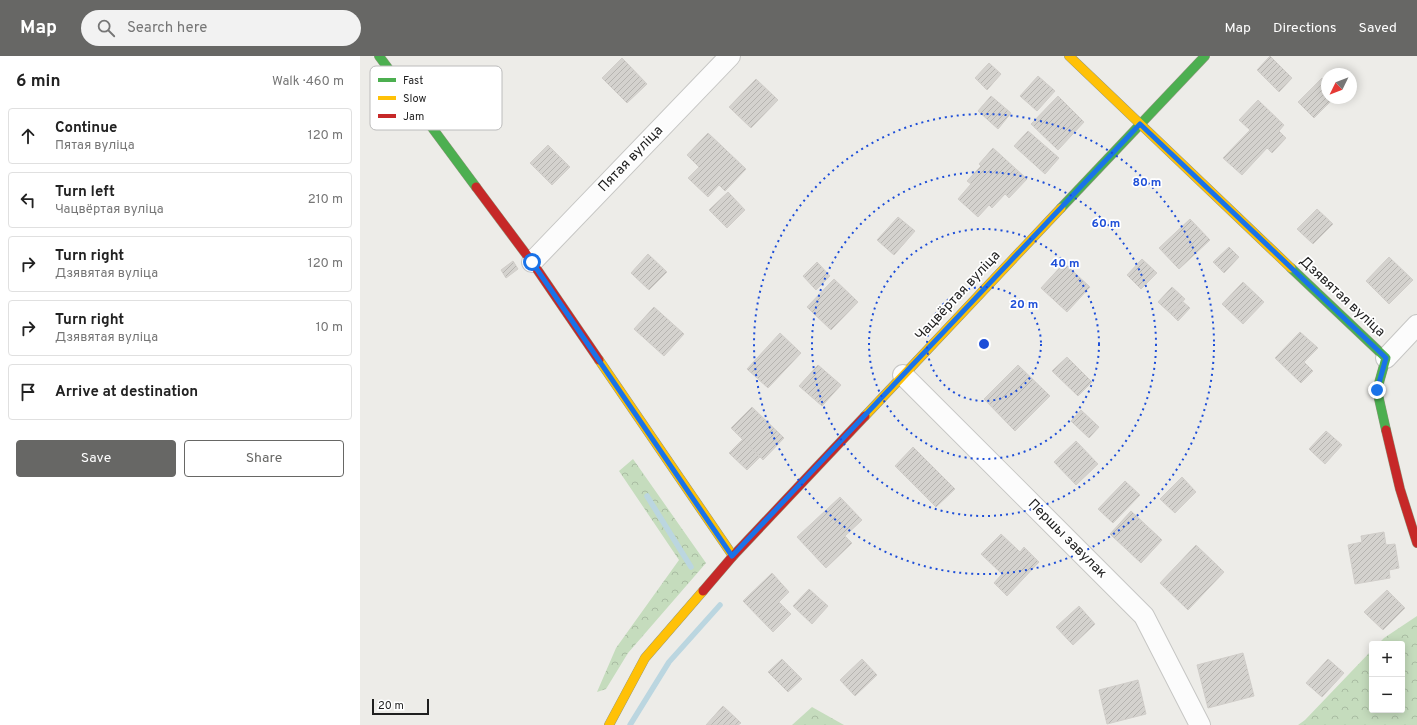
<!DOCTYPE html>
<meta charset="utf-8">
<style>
body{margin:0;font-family:Overpass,sans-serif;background:#f2f2f2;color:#222}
.controls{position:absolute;right:12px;bottom:12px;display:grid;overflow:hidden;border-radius:4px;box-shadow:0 2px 10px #0003}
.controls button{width:36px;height:36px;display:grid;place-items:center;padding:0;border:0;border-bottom:1px solid #e0e0e0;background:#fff;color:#222;font:20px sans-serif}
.compass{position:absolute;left:961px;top:12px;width:36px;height:36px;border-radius:50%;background:#fff;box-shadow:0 2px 10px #0003;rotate:227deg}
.scale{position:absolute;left:12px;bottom:10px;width:57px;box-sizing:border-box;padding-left:4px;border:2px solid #1f1f1f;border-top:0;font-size:11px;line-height:14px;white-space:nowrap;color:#1f1f1f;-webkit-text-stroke:3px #fff;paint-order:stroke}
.stop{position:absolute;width:12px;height:12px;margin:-9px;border:3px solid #1a73e8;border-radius:50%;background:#fff}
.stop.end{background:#1a73e8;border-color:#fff;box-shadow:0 1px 4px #0008}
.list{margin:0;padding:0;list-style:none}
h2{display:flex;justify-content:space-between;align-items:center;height:52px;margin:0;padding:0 16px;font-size:17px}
h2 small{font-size:13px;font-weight:400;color:#767676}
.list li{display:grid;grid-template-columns:26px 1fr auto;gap:12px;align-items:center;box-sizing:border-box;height:56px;margin:0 8px 8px;padding:0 8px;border:1px solid #e0e0e0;border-radius:4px}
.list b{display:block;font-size:15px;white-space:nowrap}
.list p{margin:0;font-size:13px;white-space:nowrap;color:#767676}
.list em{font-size:13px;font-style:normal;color:#767676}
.actions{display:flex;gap:8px;padding:12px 16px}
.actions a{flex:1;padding:9px 0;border:1px solid #676765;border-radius:4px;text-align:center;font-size:14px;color:#676765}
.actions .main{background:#676765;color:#fff}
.icon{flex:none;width:22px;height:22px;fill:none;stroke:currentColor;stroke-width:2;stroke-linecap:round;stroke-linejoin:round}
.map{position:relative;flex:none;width:1057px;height:669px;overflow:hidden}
header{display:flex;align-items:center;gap:24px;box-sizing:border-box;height:56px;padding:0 20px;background:#676765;color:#fff}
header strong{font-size:19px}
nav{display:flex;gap:22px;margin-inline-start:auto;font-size:14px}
.search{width:280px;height:36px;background:#f2f2f2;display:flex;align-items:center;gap:10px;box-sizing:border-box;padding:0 14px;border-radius:22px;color:#767676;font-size:15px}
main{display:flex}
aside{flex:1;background:#fff}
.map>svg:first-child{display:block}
.forest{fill:url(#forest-crowns)}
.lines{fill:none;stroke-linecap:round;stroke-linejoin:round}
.stream{stroke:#bbd6e0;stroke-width:5.5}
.building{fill:url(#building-hatch);stroke:#d0cdc9}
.street-casing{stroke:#c6c6c4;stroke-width:22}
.fast-casing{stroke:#93977f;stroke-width:10}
.slow-casing{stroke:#93977f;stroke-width:10}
.jam-casing{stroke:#93977f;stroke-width:10}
.street{stroke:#fcfcfc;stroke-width:20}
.fast{stroke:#4caf50;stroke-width:9}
.slow{stroke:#ffc107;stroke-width:9}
.jam{stroke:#c62828;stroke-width:9}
.route{stroke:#1a73e8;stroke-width:5}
.ring{fill:none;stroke:#1d4ed8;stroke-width:2;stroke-dasharray:2 4}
.labels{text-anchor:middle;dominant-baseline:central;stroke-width:3.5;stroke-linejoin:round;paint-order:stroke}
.street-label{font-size:14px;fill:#1f1f1f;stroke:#fff}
.key{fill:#fff;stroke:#bcbcbc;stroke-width:1}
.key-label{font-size:11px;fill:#1f1f1f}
.centre{fill:#1d4ed8;stroke:#fff;stroke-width:2}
.ring-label{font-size:12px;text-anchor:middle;font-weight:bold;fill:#1d4ed8;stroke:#fff;stroke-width:3.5;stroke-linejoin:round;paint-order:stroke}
</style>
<header>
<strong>Map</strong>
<div class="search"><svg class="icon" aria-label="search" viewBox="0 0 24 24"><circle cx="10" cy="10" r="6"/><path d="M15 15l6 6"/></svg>Search here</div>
<nav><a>Map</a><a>Directions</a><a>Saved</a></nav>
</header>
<main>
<aside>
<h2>6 min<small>Walk · 460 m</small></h2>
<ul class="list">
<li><svg class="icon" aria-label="ahead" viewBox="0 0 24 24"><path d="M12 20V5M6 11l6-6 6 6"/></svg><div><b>Continue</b><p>Пятая вуліца</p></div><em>120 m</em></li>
<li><svg class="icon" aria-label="left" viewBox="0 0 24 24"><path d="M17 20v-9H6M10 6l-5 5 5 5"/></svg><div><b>Turn left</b><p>Чацвёртая вуліца</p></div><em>210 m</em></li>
<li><svg class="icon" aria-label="right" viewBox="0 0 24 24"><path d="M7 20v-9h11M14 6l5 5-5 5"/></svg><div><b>Turn right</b><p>Дзявятая вуліца</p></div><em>120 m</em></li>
<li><svg class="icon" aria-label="right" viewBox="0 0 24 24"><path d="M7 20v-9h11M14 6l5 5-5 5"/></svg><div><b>Turn right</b><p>Дзявятая вуліца</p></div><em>10 m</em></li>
<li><svg class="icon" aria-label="arrive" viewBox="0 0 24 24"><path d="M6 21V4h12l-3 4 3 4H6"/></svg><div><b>Arrive at destination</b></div></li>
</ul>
<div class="actions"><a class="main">Save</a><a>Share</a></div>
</aside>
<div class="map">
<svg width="1057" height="669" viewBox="0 0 1057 669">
<defs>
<pattern id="forest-crowns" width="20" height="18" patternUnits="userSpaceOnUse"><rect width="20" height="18" fill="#c5dcbd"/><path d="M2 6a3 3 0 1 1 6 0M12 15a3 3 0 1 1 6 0" fill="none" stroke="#a9bca2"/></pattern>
<pattern id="building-hatch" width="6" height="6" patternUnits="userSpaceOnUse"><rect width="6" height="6" fill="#d4d2ce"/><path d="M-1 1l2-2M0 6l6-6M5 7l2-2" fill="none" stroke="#b6b4b0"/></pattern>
</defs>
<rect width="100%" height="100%" fill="#edece8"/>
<g class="forest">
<path d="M273,403L346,507L268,597L246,633L237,636L256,592L319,504L259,415Z"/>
<path d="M1057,560V669H938L945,664L1012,594V654H1042V588H1018L1024,582Z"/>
<path d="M452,651L484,669H432Z"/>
</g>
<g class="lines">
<g class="stream">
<path d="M287,440L331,511"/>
<path d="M270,669L309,606L360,549"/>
</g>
</g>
<g class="building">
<path d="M910,0L932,22L919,36L897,14Z"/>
<path d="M262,2L287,28L267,47L242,22Z"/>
<path d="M629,7L641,18L627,34L615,22Z"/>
<path d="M678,20L695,35L677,55L660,40Z"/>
<path d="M962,22L967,27V42H974L954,62L938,46Z"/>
<path d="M396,23L418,44L391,72L369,51Z"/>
<path d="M631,40L651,57L638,73L618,55Z"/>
<path d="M698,40L724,66L698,94L671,68Z"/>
<path d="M898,44L924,69L919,75L926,82L912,97L907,92L882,119L863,102L890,74L879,64Z"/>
<path d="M668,75L699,102L685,118L654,90Z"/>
<path d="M348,77L386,113L365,135L359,129L348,141L328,122L339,111L327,99Z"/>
<path d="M188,89L210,111L192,129L170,107Z"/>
<path d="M633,92L667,123L649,142L645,138L632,152L629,149L618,161L598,143L611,128L607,125L621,110L619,108Z"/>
<path d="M368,136L385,154L367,172L349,154Z"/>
<path d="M957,153L973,168L953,188L937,173Z"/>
<path d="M538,161L555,175L534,199L517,184Z"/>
<path d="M830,163L850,184L819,213L799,192Z"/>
<path d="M869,191L879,201L864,217L853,206Z"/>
<path d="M288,198L307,216L289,234L271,217Z"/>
<path d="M1029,201L1053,224L1029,248L1006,225Z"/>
<path d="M782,203L797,217L781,233L767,219Z"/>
<path d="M153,205L158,213L146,222L141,214Z"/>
<path d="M457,206L470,220L456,234L443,220Z"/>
<path d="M704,207L730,231L707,256L681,232Z"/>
<path d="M474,223L498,246L471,274L447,251Z"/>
<path d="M883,226L904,246L883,268L862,248Z"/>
<path d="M812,231L825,243L811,258L798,246Z"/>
<path d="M822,245L830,252L818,265L811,258Z"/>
<path d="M294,251L324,278L304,300L274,273Z"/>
<path d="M940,276L958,292L944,306L953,315L941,327L915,302Z"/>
<path d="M420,277L441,297L408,332L387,313Z"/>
<path d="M707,301L732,326L718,340L692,315Z"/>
<path d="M458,309L481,329L462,350L439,330Z"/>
<path d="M658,309L690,340L655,375L624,343Z"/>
<path d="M392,351L424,382L403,404L371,372Z"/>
<path d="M721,354L739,371L729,382L711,365Z"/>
<path d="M966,375L982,389L965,408L949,393Z"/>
<path d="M383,383L400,401L387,414L369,397Z"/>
<path d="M716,385L738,408L716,429L694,406Z"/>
<path d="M553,391L595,433L576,451L535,410Z"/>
<path d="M822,421L836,436L815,457L800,443Z"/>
<path d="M765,425L780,439L753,467L738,453Z"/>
<path d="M480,441L502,464L485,480L492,487L466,512L437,481Z"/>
<path d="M771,455L802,484L781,507L750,478Z"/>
<path d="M1024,476L1026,489L1035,488L1039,512L1029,514L1030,522L995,528L988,489L1002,486L1001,480Z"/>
<path d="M641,478L660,496L664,491L679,506L647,540L634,527L642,518L621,498Z"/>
<path d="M836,489L864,516L828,554L800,527Z"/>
<path d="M412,517L429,536L419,546L431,558L413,576L383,545Z"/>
<path d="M449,533L468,550L452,568L433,550Z"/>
<path d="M1027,534L1045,552L1023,574L1004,556Z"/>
<path d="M719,550L735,568L713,589L696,571Z"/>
<path d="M883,597L894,640L848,652L837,609Z"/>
<path d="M422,603L442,623L428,636L408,616Z"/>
<path d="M502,603L517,619L495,640L480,624Z"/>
<path d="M968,603L984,617L962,641L946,627Z"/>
<path d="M778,624L786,658L747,668L739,634Z"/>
<path d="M363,650L381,667L378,669H346Z"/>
</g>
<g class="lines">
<defs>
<g id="street">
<path d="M172,206L370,0"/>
<path d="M1026,302L1057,269"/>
<path d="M543,319L784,560L840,669"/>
</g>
<g id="fast">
<path d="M19,0L116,131"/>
<path d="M701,152L845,0"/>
<path d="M931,212L1026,302L1017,334L1026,374"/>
</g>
<g id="slow">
<path d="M709,0L931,212"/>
<path d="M239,304L373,500"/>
<path d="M505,360L701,152"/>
<path d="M249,669L285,602L343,535"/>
</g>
<g id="jam">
<path d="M116,131L172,206L239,304"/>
<path d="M1026,374L1040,433L1057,487"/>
<path d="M343,535L373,500L505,360"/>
</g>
</defs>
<use href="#street" class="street-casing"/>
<use href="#fast" class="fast-casing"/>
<use href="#slow" class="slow-casing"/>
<use href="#jam" class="jam-casing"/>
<use href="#street" class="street"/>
<use href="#fast" class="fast"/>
<use href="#slow" class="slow"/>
<use href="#jam" class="jam"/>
</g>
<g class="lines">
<path class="route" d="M172,206L372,500L780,68L1026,302L1017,334"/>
</g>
<g class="ring">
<circle cx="624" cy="288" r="57"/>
<circle cx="624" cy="288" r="115"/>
<circle cx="624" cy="288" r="172"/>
<circle cx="624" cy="288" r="230"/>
</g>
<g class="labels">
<g class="street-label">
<text transform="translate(271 103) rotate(-46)">Пятая вуліца</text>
<text transform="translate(598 240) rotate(-47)">Чацвёртая вуліца</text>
<text transform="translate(982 241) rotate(43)">Дзявятая вуліца</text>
<text transform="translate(707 483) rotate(45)">Першы завулак</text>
</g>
</g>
<rect x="10" y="10" width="132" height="64" rx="6" class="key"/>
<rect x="18" y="22" width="18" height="4" fill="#4caf50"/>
<rect x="18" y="40" width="18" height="4" fill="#ffc107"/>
<rect x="18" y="58" width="18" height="4" fill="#c62828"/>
<g class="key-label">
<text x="43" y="28">Fast</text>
<text x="43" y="46">Slow</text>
<text x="43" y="64">Jam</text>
</g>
<circle cx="624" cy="288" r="6" class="centre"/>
<g class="ring-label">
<text x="787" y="130">80 m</text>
<text x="746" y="171">60 m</text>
<text x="705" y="211">40 m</text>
<text x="664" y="252">20 m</text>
</g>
</svg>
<div class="controls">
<button>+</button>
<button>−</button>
</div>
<svg class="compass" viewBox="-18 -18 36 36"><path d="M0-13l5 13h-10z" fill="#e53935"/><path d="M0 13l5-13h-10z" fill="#767676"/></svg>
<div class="scale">20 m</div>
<div class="stop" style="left:172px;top:206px"></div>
<div class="stop end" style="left:1017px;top:334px"></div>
</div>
</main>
